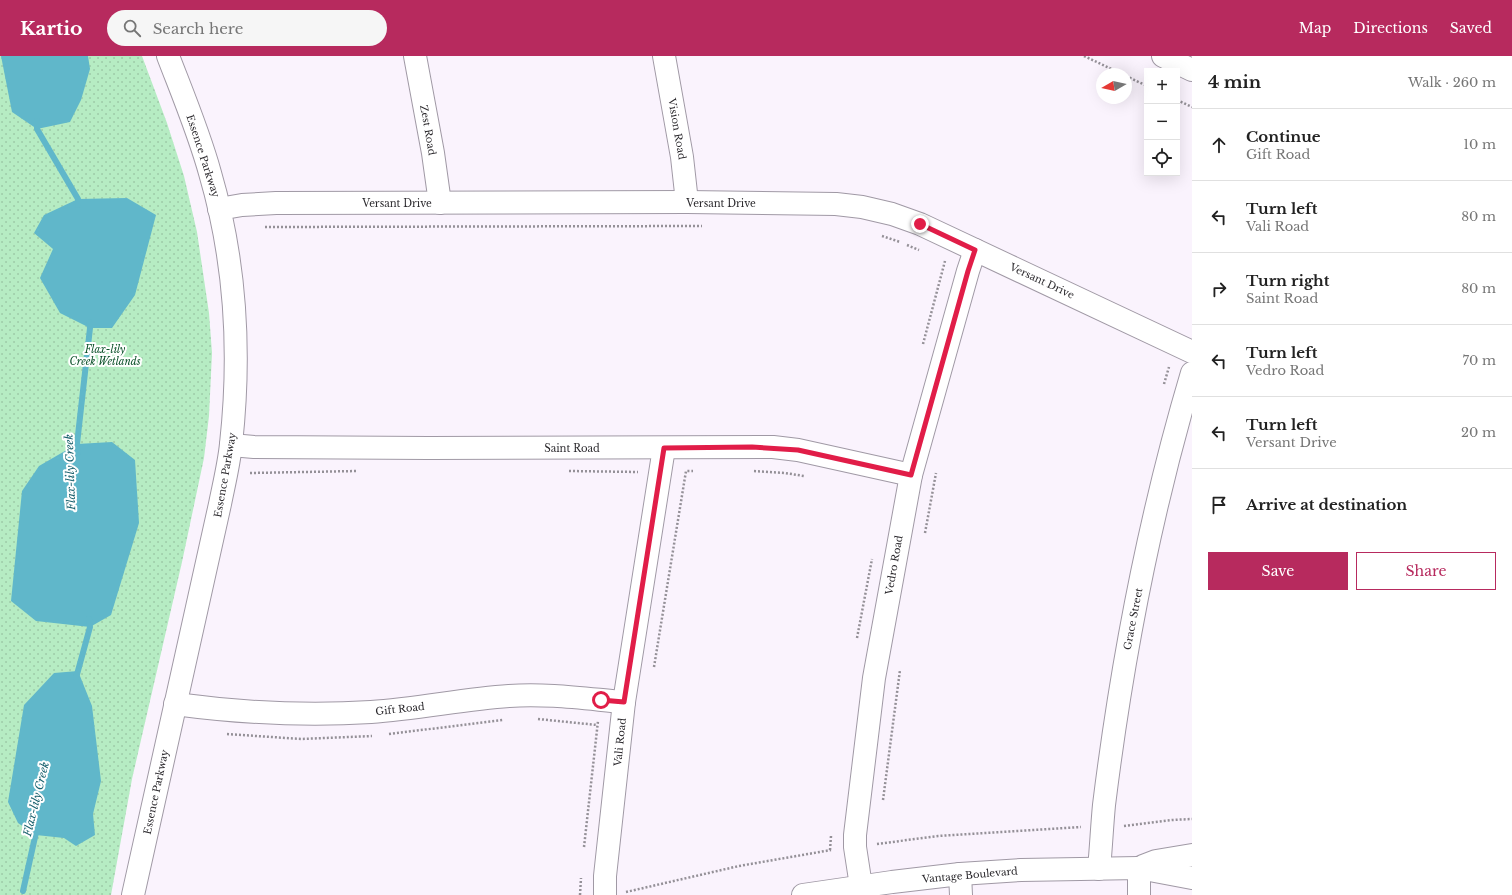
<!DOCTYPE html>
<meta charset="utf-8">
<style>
body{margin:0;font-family:"Libre Baskerville",serif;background:#f6f6f6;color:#222}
.controls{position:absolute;right:12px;top:12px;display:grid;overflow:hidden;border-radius:0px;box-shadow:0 4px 16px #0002}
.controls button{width:36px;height:36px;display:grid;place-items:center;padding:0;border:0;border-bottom:1px solid #e0e0e0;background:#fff;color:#222;font:20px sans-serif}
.compass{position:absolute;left:1096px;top:12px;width:36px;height:36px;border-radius:50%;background:#fff;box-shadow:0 4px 16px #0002;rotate:261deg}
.stop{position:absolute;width:12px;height:12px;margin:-9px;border:3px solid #e11d48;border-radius:50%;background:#fff}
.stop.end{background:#e11d48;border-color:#fff;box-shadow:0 1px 4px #0008}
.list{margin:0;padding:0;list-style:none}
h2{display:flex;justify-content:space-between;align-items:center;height:52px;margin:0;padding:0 16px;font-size:17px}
h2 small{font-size:13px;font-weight:400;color:#767676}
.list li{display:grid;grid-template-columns:26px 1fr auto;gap:12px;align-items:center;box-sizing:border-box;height:72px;padding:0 16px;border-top:1px solid #e0e0e0}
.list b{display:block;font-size:15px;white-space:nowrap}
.list p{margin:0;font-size:13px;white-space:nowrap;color:#767676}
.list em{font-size:13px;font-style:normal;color:#767676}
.actions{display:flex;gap:8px;padding:12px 16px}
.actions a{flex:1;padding:9px 0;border:1px solid #b72a5e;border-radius:0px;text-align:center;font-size:14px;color:#b72a5e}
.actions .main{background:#b72a5e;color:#fff}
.icon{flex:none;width:22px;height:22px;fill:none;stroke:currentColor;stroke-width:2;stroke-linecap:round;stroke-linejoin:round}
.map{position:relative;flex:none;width:1192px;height:839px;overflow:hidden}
header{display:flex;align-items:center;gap:24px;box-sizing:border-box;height:56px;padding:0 20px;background:#b72a5e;color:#fff}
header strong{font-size:19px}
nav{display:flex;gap:22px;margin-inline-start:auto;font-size:14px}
.search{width:280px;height:36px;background:#f6f6f6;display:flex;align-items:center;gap:10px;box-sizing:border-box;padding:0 14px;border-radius:22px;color:#767676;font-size:15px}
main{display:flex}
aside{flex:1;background:#fff}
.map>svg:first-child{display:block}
.park{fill:url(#park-dots)}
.water{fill:#60b7ca}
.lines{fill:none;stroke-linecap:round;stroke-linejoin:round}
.stream{stroke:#60b7ca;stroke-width:6}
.street-casing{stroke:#a099a5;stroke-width:24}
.secondary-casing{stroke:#a099a5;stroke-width:24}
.path{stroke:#949097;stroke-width:2.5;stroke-dasharray:2 2;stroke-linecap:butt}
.street{stroke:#fff;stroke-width:22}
.secondary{stroke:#fff;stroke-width:22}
.route{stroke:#e11d48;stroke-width:5}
.labels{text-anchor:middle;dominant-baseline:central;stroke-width:4;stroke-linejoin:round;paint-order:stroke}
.street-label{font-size:10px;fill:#2c2a2e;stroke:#fff}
.park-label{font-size:10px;font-style:italic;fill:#0a5028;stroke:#fff}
.water-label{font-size:11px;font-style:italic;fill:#18606d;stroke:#fff}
</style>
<header>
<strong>Kartio</strong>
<div class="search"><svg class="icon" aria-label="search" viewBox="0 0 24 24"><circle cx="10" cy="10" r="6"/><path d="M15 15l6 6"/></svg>Search here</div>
<nav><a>Map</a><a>Directions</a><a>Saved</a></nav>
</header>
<main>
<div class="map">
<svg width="1192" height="839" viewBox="0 0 1192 839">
<defs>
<pattern id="park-dots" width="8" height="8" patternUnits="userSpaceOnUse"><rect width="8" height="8" fill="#b6ecc3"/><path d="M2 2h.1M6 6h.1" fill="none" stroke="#9dcba8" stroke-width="1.8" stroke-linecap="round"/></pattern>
</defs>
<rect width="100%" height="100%" fill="#faf3fd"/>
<path class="park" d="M0,0H142L167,67L184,120L197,176L209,257L212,297L209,360L204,402L182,506L132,723L111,839H0Z"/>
<g class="water">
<path d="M1,0H88L90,13L81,44L70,66L37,73L12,56Z"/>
<path d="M127,142L156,159L135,239L112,272H90L60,257L40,222L53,193L34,177L44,159L78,143Z"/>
<path d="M112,386L135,404L139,467L111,559L90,571L36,565L11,545L22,435L39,410L77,388Z"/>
<path d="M78,615L92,650L101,725L93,758L95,779L76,790L64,782L36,779L18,767L8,746L24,649L54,617Z"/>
</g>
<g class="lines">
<g class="stream">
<path d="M37,65V73L78,143V149"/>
<path d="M78,396L77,388L90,272L89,266"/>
<path d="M76,622L90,571L89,563"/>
<path d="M23,835L37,772"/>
</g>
<defs>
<g id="street">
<path d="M415,0L433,97L440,147"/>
<path d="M664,0L682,101L687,146"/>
<path d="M219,153L242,149L276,147L687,146L836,148L862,151L892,158L920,168L1192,296"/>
<path d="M231,389L254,391L429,392L773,391L798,394L911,419"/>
<path d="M175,648C242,657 305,660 371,656C418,653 463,643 509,640C546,637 588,643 624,646"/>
<path d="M1139,812V839"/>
<path d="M1099,813C1101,792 1102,770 1104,749C1122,604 1150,458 1192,317"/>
<path d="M960,818L961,839"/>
<path d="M861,830L855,791V779L874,622L911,419L968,215L975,194"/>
<path d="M133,839L220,448C224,428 229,408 231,388C241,297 236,206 210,117C199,77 183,39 168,0"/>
<path d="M605,839V820L624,646L664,392"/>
</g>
<g id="secondary">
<path d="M1163,0L1192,14"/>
<path d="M1143,810L1156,805L1192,799"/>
<path d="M803,839L892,826L960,818L1021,814L1139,812L1192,822"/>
</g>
</defs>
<use href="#street" class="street-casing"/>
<use href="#secondary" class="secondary-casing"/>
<g class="path">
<path d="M1084,0L1122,18"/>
<path d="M1126,20L1147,30"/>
<path d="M1177,44L1192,51"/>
<path d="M265,171L702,170"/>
<path d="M882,180L900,186"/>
<path d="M907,189L919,194"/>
<path d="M923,288L945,205"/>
<path d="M1164,328L1169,311"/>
<path d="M569,415L638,416"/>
<path d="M754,415L785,417L804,420"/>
<path d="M250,417L358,415"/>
<path d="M925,477L936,417"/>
<path d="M857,582L872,503"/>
<path d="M654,611L686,415H693"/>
<path d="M538,663L597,669"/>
<path d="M227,678L301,683L372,680"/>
<path d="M389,678L503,664"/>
<path d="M883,744L900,614"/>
<path d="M1124,770L1172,764L1192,763"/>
<path d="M877,788L938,780L1081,771"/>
<path d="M584,791L598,665"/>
<path d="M830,794L831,780"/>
<path d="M626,836L739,810L831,794"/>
<path d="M580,839L581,822"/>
</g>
<use href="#street" class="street"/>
<use href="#secondary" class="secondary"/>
</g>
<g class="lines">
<path class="route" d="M601,644L624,646L664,392L752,391L798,394L911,419L968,215L975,194L920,168"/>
</g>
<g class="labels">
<g class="street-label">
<text transform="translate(677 73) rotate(80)">Vision Road</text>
<text transform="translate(428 74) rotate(80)">Zest Road</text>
<text transform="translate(203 100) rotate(72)">Essence Parkway</text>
<text x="397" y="147">Versant Drive</text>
<text x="721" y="147">Versant Drive</text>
<text transform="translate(1042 225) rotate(25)">Versant Drive</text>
<text x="572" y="392">Saint Road</text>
<text transform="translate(225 419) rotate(-80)">Essence Parkway</text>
<text transform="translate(894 509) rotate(-80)">Vedro Road</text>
<text transform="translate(1133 563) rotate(-79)">Grace Street</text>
<text transform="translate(400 653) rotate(-6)">Gift Road</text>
<text transform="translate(620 686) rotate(-84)">Vali Road</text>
<text transform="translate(156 736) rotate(-78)">Essence Parkway</text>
<text transform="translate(970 819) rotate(-5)">Vantage Boulevard</text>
</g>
<g class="park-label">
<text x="105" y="293">Flax-lily<tspan x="105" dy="12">Creek Wetlands</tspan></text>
</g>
<g class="water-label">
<text transform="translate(70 416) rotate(-92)">Flax-lily Creek</text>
<text transform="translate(36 743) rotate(-76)">Flax-lily Creek</text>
</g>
</g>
</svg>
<div class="controls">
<button>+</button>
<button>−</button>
<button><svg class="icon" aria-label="locate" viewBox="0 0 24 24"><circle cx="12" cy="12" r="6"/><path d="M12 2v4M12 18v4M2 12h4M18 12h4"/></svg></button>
</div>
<svg class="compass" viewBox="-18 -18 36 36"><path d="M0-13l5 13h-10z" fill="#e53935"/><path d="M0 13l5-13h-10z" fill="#767676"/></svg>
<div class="stop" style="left:601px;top:644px"></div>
<div class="stop end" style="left:920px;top:168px"></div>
</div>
<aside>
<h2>4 min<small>Walk · 260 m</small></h2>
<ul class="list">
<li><svg class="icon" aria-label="ahead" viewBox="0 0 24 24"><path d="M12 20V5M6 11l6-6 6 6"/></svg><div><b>Continue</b><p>Gift Road</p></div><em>10 m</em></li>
<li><svg class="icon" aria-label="left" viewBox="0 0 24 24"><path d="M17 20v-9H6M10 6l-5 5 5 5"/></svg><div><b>Turn left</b><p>Vali Road</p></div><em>80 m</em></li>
<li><svg class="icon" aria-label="right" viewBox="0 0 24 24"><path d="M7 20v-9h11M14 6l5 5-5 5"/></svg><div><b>Turn right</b><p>Saint Road</p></div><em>80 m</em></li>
<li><svg class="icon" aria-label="left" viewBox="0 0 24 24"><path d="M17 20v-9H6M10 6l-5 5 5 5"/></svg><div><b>Turn left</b><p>Vedro Road</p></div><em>70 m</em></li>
<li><svg class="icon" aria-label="left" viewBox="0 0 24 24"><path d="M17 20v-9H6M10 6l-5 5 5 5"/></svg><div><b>Turn left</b><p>Versant Drive</p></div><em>20 m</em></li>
<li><svg class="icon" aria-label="arrive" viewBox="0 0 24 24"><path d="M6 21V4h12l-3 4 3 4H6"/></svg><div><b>Arrive at destination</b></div></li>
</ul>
<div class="actions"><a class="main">Save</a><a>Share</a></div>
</aside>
</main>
